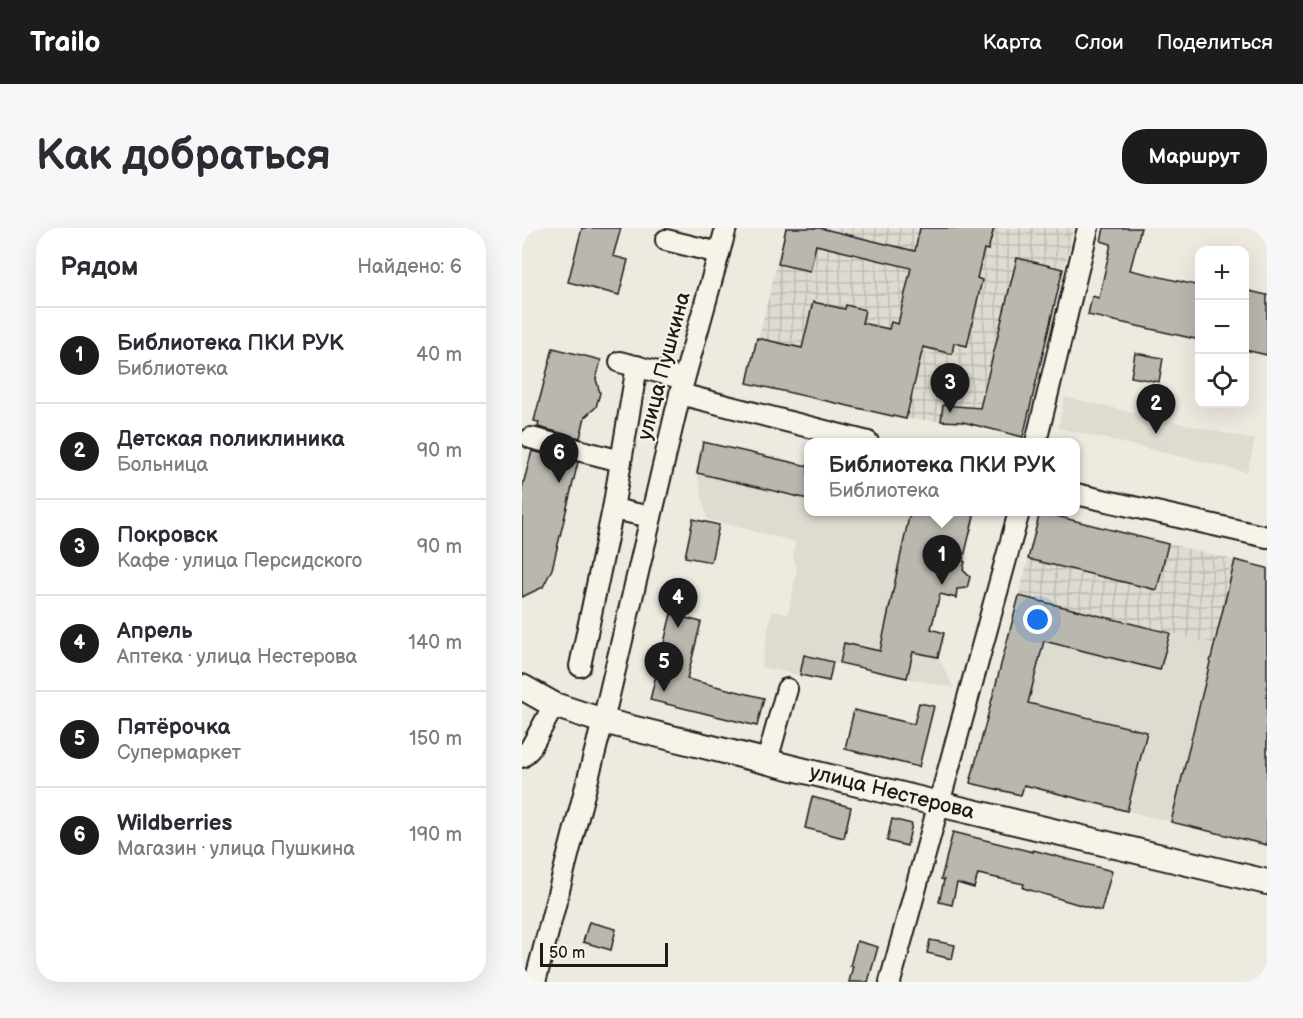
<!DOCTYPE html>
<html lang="ru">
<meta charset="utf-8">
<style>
body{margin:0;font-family:"Balsamiq Sans",sans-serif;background:#f7f7f7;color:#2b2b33}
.controls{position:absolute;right:18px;top:18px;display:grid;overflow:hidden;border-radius:12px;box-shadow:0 6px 24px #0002}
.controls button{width:54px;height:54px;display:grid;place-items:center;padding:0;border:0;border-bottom:2px solid #e1e1e2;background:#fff;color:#2b2b33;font:30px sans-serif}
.scale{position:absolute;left:18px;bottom:15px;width:128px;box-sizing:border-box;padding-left:6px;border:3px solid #1c1c1c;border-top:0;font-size:16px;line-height:21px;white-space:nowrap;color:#1c1c1c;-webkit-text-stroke:4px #f7f3e8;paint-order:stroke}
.you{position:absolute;left:516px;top:392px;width:21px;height:21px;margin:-15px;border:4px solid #fff;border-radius:50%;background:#1a73e8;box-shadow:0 0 0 9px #1a73e833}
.badge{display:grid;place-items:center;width:39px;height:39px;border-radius:50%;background:#1c1c1c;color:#fff;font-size:20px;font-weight:700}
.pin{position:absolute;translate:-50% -50px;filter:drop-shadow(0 2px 3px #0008)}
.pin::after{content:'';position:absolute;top:32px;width:21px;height:18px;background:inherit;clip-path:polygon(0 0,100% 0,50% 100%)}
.popup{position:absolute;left:282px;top:210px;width:276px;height:78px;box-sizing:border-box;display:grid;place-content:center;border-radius:12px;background:#fff;filter:drop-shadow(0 2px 4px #0005);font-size:20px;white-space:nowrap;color:#7c7c81}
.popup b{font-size:22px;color:#2b2b33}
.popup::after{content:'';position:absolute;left:50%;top:100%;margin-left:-12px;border:12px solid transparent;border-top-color:#fff}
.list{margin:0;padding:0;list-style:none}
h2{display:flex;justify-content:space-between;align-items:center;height:78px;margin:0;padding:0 24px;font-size:26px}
h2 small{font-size:20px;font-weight:400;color:#7c7c81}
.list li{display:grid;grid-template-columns:39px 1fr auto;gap:18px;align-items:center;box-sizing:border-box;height:96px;padding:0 24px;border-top:2px solid #e1e1e2}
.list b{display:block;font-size:22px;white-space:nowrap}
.list p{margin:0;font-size:20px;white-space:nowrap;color:#7c7c81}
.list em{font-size:20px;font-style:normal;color:#7c7c81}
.icon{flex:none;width:33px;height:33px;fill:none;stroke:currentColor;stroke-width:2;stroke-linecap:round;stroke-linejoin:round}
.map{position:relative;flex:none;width:745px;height:754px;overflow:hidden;border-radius:24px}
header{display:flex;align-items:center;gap:36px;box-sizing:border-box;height:84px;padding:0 30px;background:#1c1c1c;color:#fff}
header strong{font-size:28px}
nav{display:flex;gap:33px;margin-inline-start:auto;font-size:21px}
.intro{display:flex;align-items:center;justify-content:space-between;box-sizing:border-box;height:144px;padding:0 36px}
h1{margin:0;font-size:42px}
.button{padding:15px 27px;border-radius:24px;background:#1c1c1c;color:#fff;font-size:21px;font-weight:700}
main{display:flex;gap:36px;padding:0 36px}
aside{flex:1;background:#fff;border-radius:24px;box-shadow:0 6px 24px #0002}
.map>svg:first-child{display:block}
.built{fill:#dedbd1}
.industrial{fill:url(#industrial-grid)}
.building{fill:#bab7af;stroke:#1c1c1c;stroke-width:1.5}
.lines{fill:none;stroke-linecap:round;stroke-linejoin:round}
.minor-casing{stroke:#1c1c1c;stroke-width:24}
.major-casing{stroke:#1c1c1c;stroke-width:28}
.minor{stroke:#f7f3e8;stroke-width:20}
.major{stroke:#f7f3e8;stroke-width:24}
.labels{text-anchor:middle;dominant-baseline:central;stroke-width:4.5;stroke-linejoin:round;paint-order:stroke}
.street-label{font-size:21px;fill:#1c1c1c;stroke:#f7f3e8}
</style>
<header>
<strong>Trailo</strong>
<nav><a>Карта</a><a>Слои</a><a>Поделиться</a></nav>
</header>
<div class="intro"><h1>Как добраться</h1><a class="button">Маршрут</a></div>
<main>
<aside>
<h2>Рядом<small>Найдено: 6</small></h2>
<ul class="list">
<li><span class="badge">1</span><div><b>Библиотека ПКИ РУК</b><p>Библиотека</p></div><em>40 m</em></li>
<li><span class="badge">2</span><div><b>Детская поликлиника</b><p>Больница</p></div><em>90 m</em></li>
<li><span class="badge">3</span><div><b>Покровск</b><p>Кафе · улица Персидского</p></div><em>90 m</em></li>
<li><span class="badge">4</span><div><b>Апрель</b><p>Аптека · улица Нестерова</p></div><em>140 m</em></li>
<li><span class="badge">5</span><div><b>Пятёрочка</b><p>Супермаркет</p></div><em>150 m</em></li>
<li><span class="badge">6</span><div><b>Wildberries</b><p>Магазин · улица Пушкина</p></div><em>190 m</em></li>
</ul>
</aside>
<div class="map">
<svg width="745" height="754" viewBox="0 0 745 754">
<defs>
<pattern id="industrial-grid" width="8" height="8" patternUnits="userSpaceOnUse" patternTransform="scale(1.5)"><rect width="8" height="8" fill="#dedbd1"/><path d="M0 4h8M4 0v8" fill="none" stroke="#bebbb3"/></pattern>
</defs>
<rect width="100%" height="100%" fill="#eeeae0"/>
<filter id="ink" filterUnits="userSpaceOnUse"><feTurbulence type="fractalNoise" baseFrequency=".0167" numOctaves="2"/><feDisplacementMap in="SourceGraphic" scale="12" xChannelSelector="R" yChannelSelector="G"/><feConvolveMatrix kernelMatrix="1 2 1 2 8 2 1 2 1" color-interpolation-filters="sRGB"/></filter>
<g filter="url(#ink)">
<g class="built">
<path d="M543,169L733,212L725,244L536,200Z"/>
<path d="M181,214L286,238V284H453L445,315L437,331L443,334L441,342L448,349L445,360L436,361L434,370L419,358L409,401L422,405L416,429L432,460L311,434L307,453L239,439L250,383L266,386L275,341L271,327L274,314L185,291L175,245Z"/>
<path d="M497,368L693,416L649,594L502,557L499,567L448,555Z"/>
</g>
<g class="industrial">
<path d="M264,0H552L501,209L435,194L384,191L225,155Z"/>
<path d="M518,284L745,340V617L649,594L693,416L497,368Z"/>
</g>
<g class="building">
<path d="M60,0H99L91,28L106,32L97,67L46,54Z"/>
<path d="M264,0H298L393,23L398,0H472L466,22L462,21L455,50L460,52L445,118L432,115L430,126L401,119L384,191L225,155L235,110L280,120L291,74L323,81L324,77L343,82L340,95L367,101L369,94L376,96L389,40L294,17L288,43L256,36Z"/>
<path d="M582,0H619L608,42L678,58V112L566,87L570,68L577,70L589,16L579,13Z"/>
<path d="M495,30L541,41L501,209L441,194L419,193L421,177L458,180Z"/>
<path d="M723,62L745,67V127L723,122Z"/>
<path d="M31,120L79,132L74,151L78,165L74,179L63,189L58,210L16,199L17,194L12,193Z"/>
<path d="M613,125L641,130L637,154L609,149Z"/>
<path d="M181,214L286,238V271L175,245Z"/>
<path d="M10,223L56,234L30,341L21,359L0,369V260Z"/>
<path d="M388,284H453L441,333L443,334L441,342L448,349L445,360L435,361L434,370L418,366L409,401L422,405L416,429L391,424L385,450L318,435L322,415L358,423Z"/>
<path d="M518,284L646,316L635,362L506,331Z"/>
<path d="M171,291L197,297L189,334L163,329Z"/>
<path d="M713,332L745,340V617L649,594Z"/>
<path d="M497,368L648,405L638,442L522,413L506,475L625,504L605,583L502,557L499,567L448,555Z"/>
<path d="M149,386L179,394L165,451L242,470L235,498L128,472Z"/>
<path d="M282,427L311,434L307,453L278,447Z"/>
<path d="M397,475L412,478L397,539L323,521L332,482L392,496Z"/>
<path d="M290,569L329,579L322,610L283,600Z"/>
<path d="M370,591L390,596L385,618L365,613Z"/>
<path d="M431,604L511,624V622L590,643L579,683L501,660L502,656L456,646L452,660L435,655L430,677L417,674L422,652L419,651Z"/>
<path d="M67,694L94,701L89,722L61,714Z"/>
<path d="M408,712L433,717L430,731L405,725Z"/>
<path d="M335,713L356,719L346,754H327L331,738H328Z"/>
</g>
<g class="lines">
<defs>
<g id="minor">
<path d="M144,12L197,25"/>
<path d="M98,134L162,151"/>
<path d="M158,166L346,214"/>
<path d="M9,210L99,233"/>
<path d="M514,214L566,0"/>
<path d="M554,266L745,309"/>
<path d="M91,281L115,138"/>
<path d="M58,438L91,281L129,289"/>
<path d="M0,529L8,521L32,477"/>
<path d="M245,533L265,461"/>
<path d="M13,754L81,493L158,166L204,0"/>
<path d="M368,754L497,284"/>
</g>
<path id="major" d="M0,459L32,477L81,493L417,576L745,654"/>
</defs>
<use href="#minor" class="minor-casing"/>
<use href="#major" class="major-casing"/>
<use href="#minor" class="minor"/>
<use href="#major" class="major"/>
</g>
</g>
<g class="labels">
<g class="street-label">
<text transform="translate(142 138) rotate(-75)">улица Пушкина</text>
<text transform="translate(370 564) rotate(14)">улица Нестерова</text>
</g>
</g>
</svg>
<div class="controls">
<button>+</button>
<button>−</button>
<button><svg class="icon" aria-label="locate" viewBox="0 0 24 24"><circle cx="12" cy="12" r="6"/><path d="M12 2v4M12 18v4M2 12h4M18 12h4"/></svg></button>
</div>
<div class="scale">50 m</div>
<div class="you"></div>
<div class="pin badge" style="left:420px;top:357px">1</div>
<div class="popup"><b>Библиотека ПКИ РУК</b>Библиотека</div>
<div class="pin badge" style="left:634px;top:206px">2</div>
<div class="pin badge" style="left:428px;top:185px">3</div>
<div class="pin badge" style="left:156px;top:400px">4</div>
<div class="pin badge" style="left:142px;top:464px">5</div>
<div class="pin badge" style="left:37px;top:255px">6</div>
</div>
</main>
